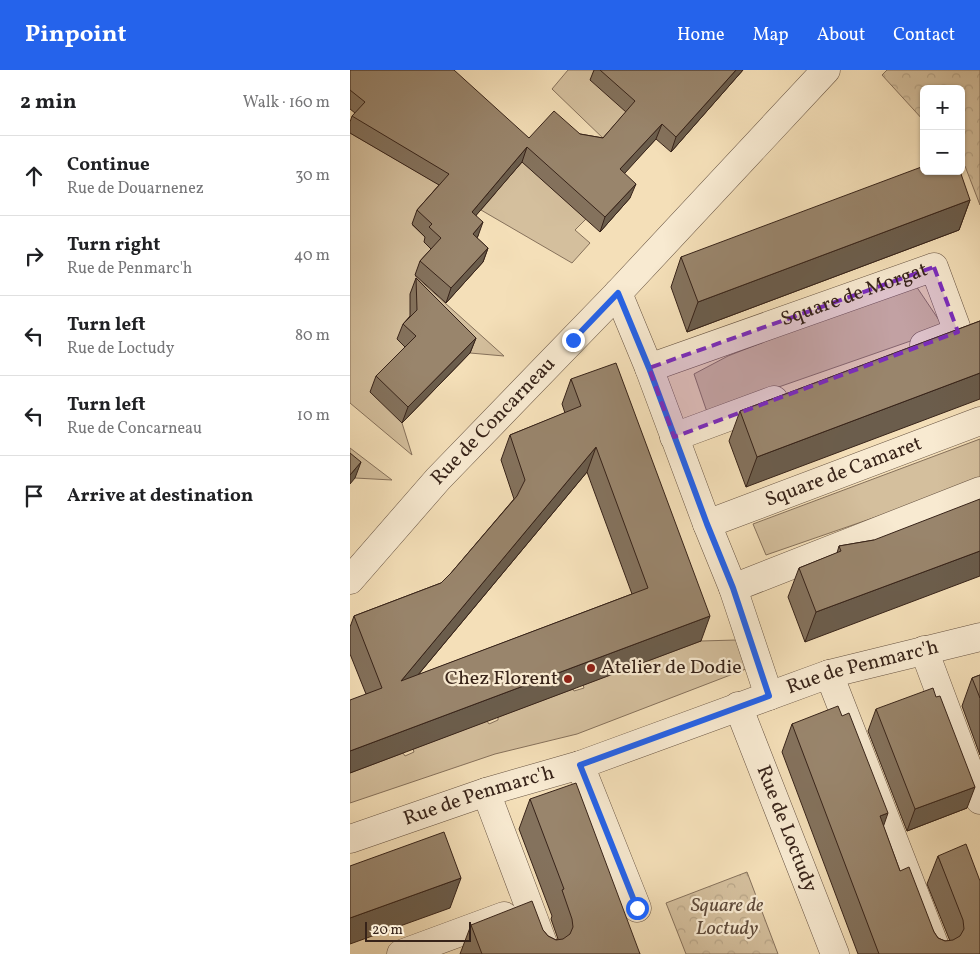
<!DOCTYPE html>
<meta charset="utf-8">
<style>
body{margin:0;font-family:Vollkorn,serif;background:#f6f6f6;color:#202124}
.controls{position:absolute;right:15px;top:15px;display:grid;overflow:hidden;border-radius:8px;box-shadow:0 1px 4px #0004}
.controls button{width:45px;height:45px;display:grid;place-items:center;padding:0;border:0;border-bottom:1px solid #e0e0e0;background:#fff;color:#202124;font:25px sans-serif}
.scale{position:absolute;left:15px;bottom:12px;width:106px;box-sizing:border-box;padding-left:5px;border:2px solid #372319;border-top:0;font-size:14px;line-height:18px;white-space:nowrap;color:#372319;-webkit-text-stroke:4px #f8ead1;paint-order:stroke}
.stop{position:absolute;width:15px;height:15px;margin:-11px;border:4px solid #2563eb;border-radius:50%;background:#fff}
.stop.end{background:#2563eb;border-color:#fff;box-shadow:0 1px 5px #0008}
.list{margin:0;padding:0;list-style:none}
h2{display:flex;justify-content:space-between;align-items:center;height:65px;margin:0;padding:0 20px;font-size:21px}
h2 small{font-size:16px;font-weight:400;color:#757577}
.list li{display:grid;grid-template-columns:32px 1fr auto;gap:15px;align-items:center;box-sizing:border-box;height:80px;padding:0 20px;border-top:1px solid #e0e0e0}
.list b{display:block;font-size:19px;white-space:nowrap}
.list p{margin:0;font-size:16px;white-space:nowrap;color:#757577}
.list em{font-size:16px;font-style:normal;color:#757577}
.icon{flex:none;width:28px;height:28px;fill:none;stroke:currentColor;stroke-width:2;stroke-linecap:round;stroke-linejoin:round}
.map{position:relative;flex:none;width:630px;height:884px;overflow:hidden}
header{display:flex;align-items:center;gap:30px;box-sizing:border-box;height:70px;padding:0 25px;background:#2563eb;color:#fff}
header strong{font-size:24px}
nav{display:flex;gap:28px;margin-inline-start:auto;font-size:18px}
main{display:flex}
aside{flex:1;background:#fff}
.map>svg:first-child{display:block}
.green{fill:#d4bf9d;stroke:#86715b}
.park{fill:url(#park-crowns);stroke:#86715b}
.lines{fill:none;stroke-linecap:round;stroke-linejoin:round}
.minor-casing{stroke:#665241;stroke-width:29}
.minor{stroke:#f8ead1;stroke-width:28}
.wall{fill:#84725d;stroke:#372319;fill-rule:evenodd}
.shaded-wall{fill:#6b5d4c;stroke:#372319}
.building{fill:#99856c;stroke:#372319;fill-rule:evenodd}
.route{stroke:#2563eb;stroke-width:6}
.marked{fill:#7b2cbf;fill-opacity:0.2;stroke:#7b2cbf;stroke-width:4;stroke-dasharray:10 6;stroke-linejoin:round}
.poi-dot{fill:#8f2418;stroke:#f8ead1;stroke-width:2}
.labels{text-anchor:middle;dominant-baseline:central;stroke-width:4.5;stroke-linejoin:round;paint-order:stroke}
.street-label{font-size:20px;fill:#372319;stroke:#f8ead1}
.poi-label{font-size:20px;fill:#372319;stroke:#f8ead1;text-anchor:start}
.park-label{font-size:20px;font-style:italic;fill:#5e4a3a;stroke:#f8ead1}
</style>
<header>
<strong>Pinpoint</strong>
<nav><a>Home</a><a>Map</a><a>About</a><a>Contact</a></nav>
</header>
<main>
<aside>
<h2>2 min<small>Walk · 160 m</small></h2>
<ul class="list">
<li><svg class="icon" aria-label="ahead" viewBox="0 0 24 24"><path d="M12 20V5M6 11l6-6 6 6"/></svg><div><b>Continue</b><p>Rue de Douarnenez</p></div><em>30 m</em></li>
<li><svg class="icon" aria-label="right" viewBox="0 0 24 24"><path d="M7 20v-9h11M14 6l5 5-5 5"/></svg><div><b>Turn right</b><p>Rue de Penmarc'h</p></div><em>40 m</em></li>
<li><svg class="icon" aria-label="left" viewBox="0 0 24 24"><path d="M17 20v-9H6M10 6l-5 5 5 5"/></svg><div><b>Turn left</b><p>Rue de Loctudy</p></div><em>80 m</em></li>
<li><svg class="icon" aria-label="left" viewBox="0 0 24 24"><path d="M17 20v-9H6M10 6l-5 5 5 5"/></svg><div><b>Turn left</b><p>Rue de Concarneau</p></div><em>10 m</em></li>
<li><svg class="icon" aria-label="arrive" viewBox="0 0 24 24"><path d="M6 21V4h12l-3 4 3 4H6"/></svg><div><b>Arrive at destination</b></div></li>
</ul>
</aside>
<div class="map">
<svg width="630" height="884" viewBox="0 0 630 884">
<defs>
<pattern id="park-crowns" width="20" height="18" patternUnits="userSpaceOnUse" patternTransform="scale(1.25)"><rect width="20" height="18" fill="#d4bf9d"/><path d="M2 6a3 3 0 1 1 6 0M12 15a3 3 0 1 1 6 0" fill="none" stroke="#b7a487"/></pattern>
</defs>
<rect width="100%" height="100%" fill="#f4dfb8"/>
<filter id="stains"><feTurbulence type="fractalNoise" baseFrequency=".004" numOctaves="4"/><feColorMatrix values="0 0 0 0 .2 0 0 0 0 .09 0 0 0 0 .02 0 0 0 .5 -.17"/></filter>
<radialGradient id="worn" r=".72"><stop offset=".6" stop-color="#630" stop-opacity="0"/><stop offset="1" stop-color="#630" stop-opacity=".3"/></radialGradient>
<g class="green">
<path d="M218,0H249L280,46L257,72L202,19Z"/>
<path d="M0,63L114,129L62,155L77,169L86,183L65,206L154,286L120,283L88,252L60,282L52,353L62,385L0,333Z"/>
<path d="M168,88L236,149L225,160L240,173L222,193L131,140L144,125Z"/>
<path d="M564,213L595,259L357,342L344,304L378,286Z"/>
<path d="M630,369V411L416,485L403,454Z"/>
<path d="M0,378L42,410L5,408L0,403Z"/>
<path d="M386,570L396,599L227,664L145,684L0,733V703L53,683L55,686L64,682L63,679L137,651L139,654L148,650V647L223,619L224,621L234,618L233,615L351,571Z"/>
</g>
<g class="park">
<path d="M537,0H630V135L615,96L611,92V19H574V51L532,5Z"/>
<path d="M397,802L428,884H336L316,833Z"/>
</g>
<g class="lines">
<defs>
<g id="minor">
<path d="M268,223L299,298L357,454L383,518L419,626"/>
<path id="s1" d="M299,298L584,197L608,262L574,275"/>
<path d="M324,367L424,330"/>
<path id="s2" d="M357,454L630,351"/>
<path id="s3" d="M0,510L88,409L268,223L476,0"/>
<path d="M383,518L630,421"/>
<path d="M574,580L630,730"/>
<path d="M479,604L588,884"/>
<path id="s4" d="M388,636L485,884"/>
<path d="M230,695L287,838"/>
<path d="M136,722L197,884"/>
<path id="s5" d="M0,769L136,722L230,695L479,604L630,567"/>
<path d="M51,884L154,846"/>
</g>
</defs>
<use href="#minor" class="minor-casing"/>
<use href="#minor" class="minor"/>
</g>
<g class="wall">
<path d="M0,0L179,68L230,64L253,68L276,42L240,10L244,0H393L321,82L306,69L274,103L280,128L250,162L172,92L126,145L128,166L127,168L138,178L133,192L96,233L65,205L70,191L81,179L74,172L75,167L62,154L67,140L89,115L0,63V52L2,46L5,43L0,39Z"/>
<path d="M620,130L609,160L337,262L321,217L331,187Z"/>
<path d="M66,208L126,268L120,283L52,353L20,322L26,306L55,277L47,269L53,254L60,246V224Z"/>
<path d="M630,251L396,417L379,371L390,341Z"/>
<path d="M221,309L351,571L16,624L0,584V557L4,546L91,513L101,503L164,429L151,390L160,365L215,343L212,334ZM237,402L282,524L68,605Z"/>
<path d="M524,470L455,572L438,527L449,498L487,483L489,476Z"/>
<path d="M630,605V685L612,636L622,608Z"/>
<path d="M526,639L617,738L557,761L518,661Z"/>
<path d="M492,646L550,801L584,862L588,868L595,871H600L577,814L588,786L630,884H508L432,682L442,654Z"/>
<path d="M180,729L290,884H110L121,855L193,860L198,866L206,870L208,869L201,849L202,846L169,759Z"/>
</g>
<g class="shaded-wall">
<path d="M386,0H393L321,82L326,67Z"/>
<path d="M312,54L306,69L265,114L270,99Z"/>
<path d="M177,77L172,92L117,156L122,142Z"/>
<path d="M286,114L280,128L250,162L255,147Z"/>
<path d="M620,130L609,160L337,262L348,232Z"/>
<path d="M133,152L128,166L117,178L123,164Z"/>
<path d="M138,178L133,192L96,233L101,218Z"/>
<path d="M126,268L120,283L52,353L58,337Z"/>
<path d="M630,303V329L396,417L407,387Z"/>
<path d="M246,377L237,402L42,636L51,611Z"/>
<path d="M11,392L5,408L0,414V405Z"/>
<path d="M630,481V506L455,572L466,542Z"/>
<path d="M360,546L351,571L0,703V681Z"/>
<path d="M625,717L617,738L557,761L565,739Z"/>
<path d="M538,743L528,772L530,746Z"/>
<path d="M111,808L100,838L0,874V848Z"/>
</g>
<g class="building">
<path d="M0,0H104L179,68L204,41L230,64L253,68L285,31L250,0H386L326,67L312,54L270,99L286,114L255,147L177,77L122,142L133,152L123,164L138,178L101,218L70,191L91,168L79,157L82,154L67,140L99,104L2,46L15,32L0,20Z"/>
<path d="M574,96V101H610L620,130L348,232L331,187Z"/>
<path d="M66,208L126,268L58,337L26,306L66,266L53,254L67,240Z"/>
<path d="M630,251V303L407,387L390,341Z"/>
<path d="M266,293L360,546L0,681V630L32,618L4,546L91,513L101,503L167,426L175,410L160,365L231,336L221,309ZM246,377L298,518L51,611Z"/>
<path d="M0,383L11,392L0,405Z"/>
<path d="M630,429V481L466,542L449,498L491,481L489,476L524,470Z"/>
<path d="M630,605V628L622,608Z"/>
<path d="M583,618L586,627L590,626L625,717L565,739L526,639Z"/>
<path d="M488,636L492,646L499,643L538,743L530,746L550,801L559,797L584,862L588,868L595,871L603,870L610,866L614,859L613,850L588,786L616,774L630,811V884H529L442,654Z"/>
<path d="M226,713L290,884H132L121,855L182,831L193,860L198,866L206,870L213,869L220,864L223,857L222,849L212,820L214,819L180,729Z"/>
<path d="M94,762L111,808L0,848V796Z"/>
</g>
<g class="lines">
<path class="route" d="M223,270L268,223L299,298L357,454L383,518L419,626L230,695L287,838"/>
</g>
<path class="marked" d="M584,197L608,262L324,367L299,298Z"/>
<g class="poi-dot">
<circle cx="241" cy="598" r="5"/>
<circle cx="218" cy="609" r="5"/>
</g>
<g class="labels">
<g class="street-label">
<text stroke="none"><textPath href="#s1" startOffset="218">Square de Morgat</textPath></text>
<text stroke="none"><textPath href="#s3" startOffset="214">Rue de Concarneau</textPath></text>
<text stroke="none"><textPath href="#s2" startOffset="146">Square de Camaret</textPath></text>
<text stroke="none"><textPath href="#s5" startOffset="541">Rue de Penmarc'h</textPath></text>
<text stroke="none"><textPath href="#s5" startOffset="136">Rue de Penmarc'h</textPath></text>
<text stroke="none"><textPath href="#s4" startOffset="132">Rue de Loctudy</textPath></text>
</g>
<g class="poi-label">
<text x="251" y="598">Atelier de Dodie</text>
<text x="208" y="609" text-anchor="end">Chez Florent</text>
</g>
<g class="park-label">
<text x="377" y="836">Square de<tspan x="377" dy="23">Loctudy</tspan></text>
</g>
</g>
<rect width="100%" height="100%" filter="url(#stains)"/>
<rect width="100%" height="100%" fill="url(#worn)"/>
</svg>
<div class="controls">
<button>+</button>
<button>−</button>
</div>
<div class="scale">20 m</div>
<div class="stop" style="left:287px;top:838px"></div>
<div class="stop end" style="left:223px;top:270px"></div>
</div>
</main>
